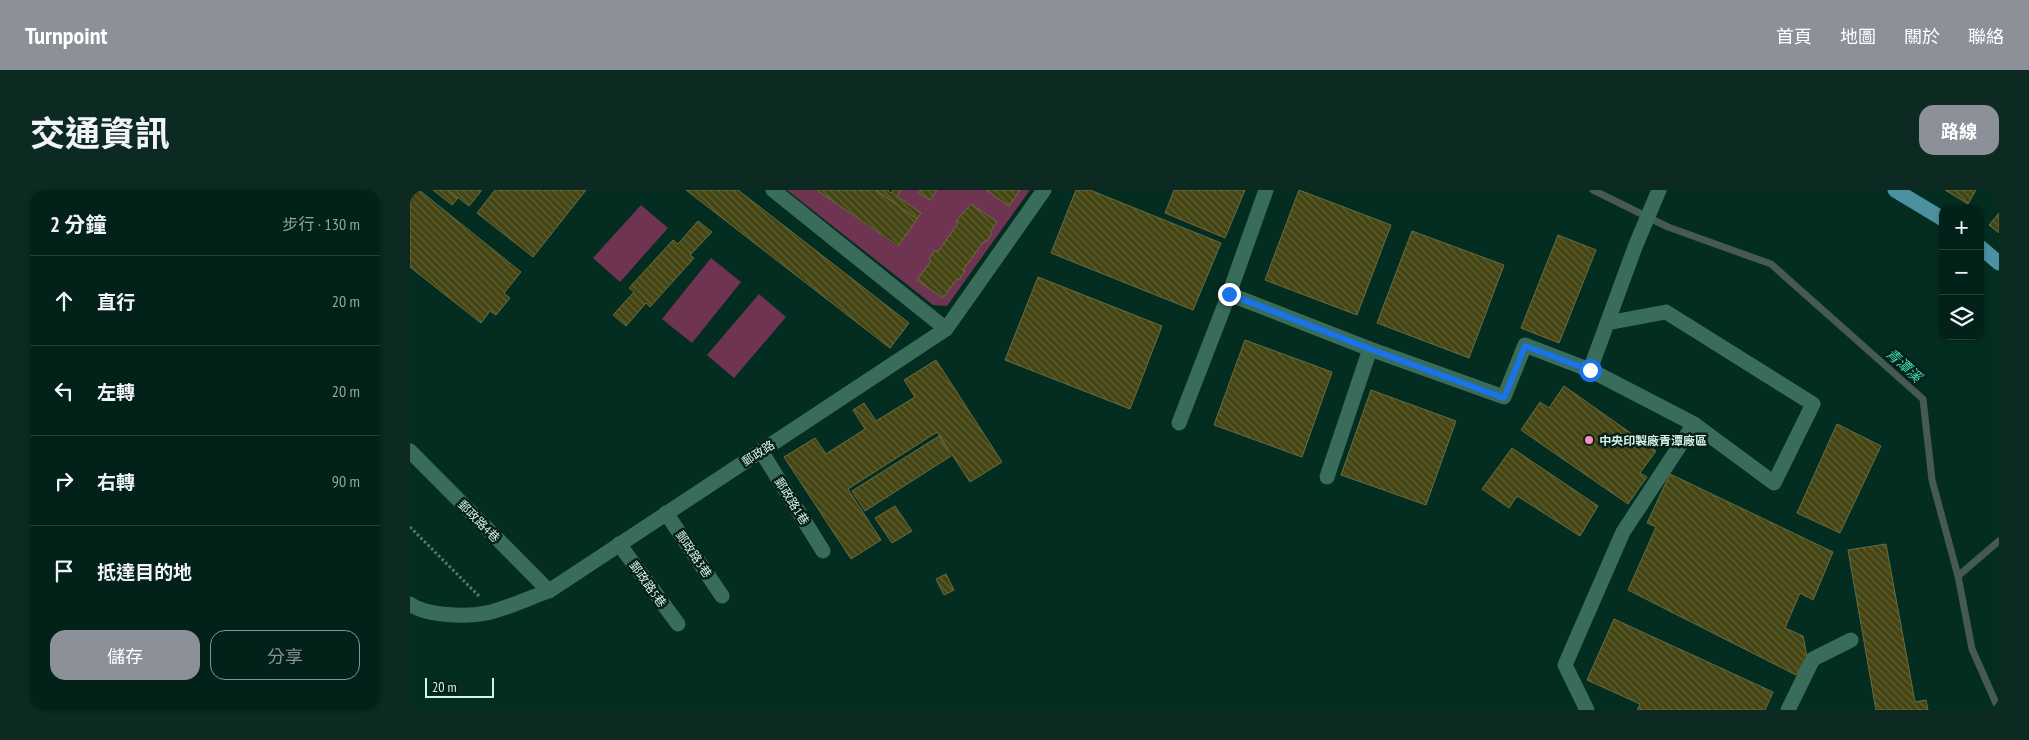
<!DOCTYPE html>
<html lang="zh-TW">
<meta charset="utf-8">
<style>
body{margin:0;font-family:"PT Sans Narrow","Noto Sans TC",sans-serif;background:#0c2a22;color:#f1f3f6}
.controls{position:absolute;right:15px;top:15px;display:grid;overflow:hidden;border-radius:10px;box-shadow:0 1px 4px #0004}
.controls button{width:45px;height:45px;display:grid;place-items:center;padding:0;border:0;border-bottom:1px solid #233f38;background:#022219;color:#f1f3f6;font:25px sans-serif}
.scale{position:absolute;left:15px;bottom:12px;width:69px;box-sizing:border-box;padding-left:5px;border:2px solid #d8f2e8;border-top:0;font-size:14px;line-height:18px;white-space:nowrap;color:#d8f2e8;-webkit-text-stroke:4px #062119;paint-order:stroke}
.stop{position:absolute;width:15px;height:15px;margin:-11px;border:4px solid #1a73e8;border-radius:50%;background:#fff}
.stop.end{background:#1a73e8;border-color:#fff;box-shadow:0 1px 5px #0008}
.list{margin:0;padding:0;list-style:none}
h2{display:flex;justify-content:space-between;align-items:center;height:65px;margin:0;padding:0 20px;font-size:21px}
h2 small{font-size:16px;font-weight:400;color:#96a4a2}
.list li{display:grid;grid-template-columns:32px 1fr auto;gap:15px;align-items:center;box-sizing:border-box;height:90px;padding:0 20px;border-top:1px solid #233f38}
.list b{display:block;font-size:19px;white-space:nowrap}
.list em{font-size:16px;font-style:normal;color:#96a4a2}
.actions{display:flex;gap:10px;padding:15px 20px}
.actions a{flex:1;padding:11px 0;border:1px solid #8c9099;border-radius:15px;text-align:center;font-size:18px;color:#8c9099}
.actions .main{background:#8c9099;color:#fff}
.icon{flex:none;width:28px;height:28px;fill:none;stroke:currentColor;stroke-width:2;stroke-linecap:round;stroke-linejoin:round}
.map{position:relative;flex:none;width:1589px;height:520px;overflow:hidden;border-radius:15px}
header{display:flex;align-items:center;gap:30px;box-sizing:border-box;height:70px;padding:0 25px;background:#8c9099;color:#fff}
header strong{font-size:24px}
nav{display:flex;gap:28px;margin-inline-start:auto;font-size:18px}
.intro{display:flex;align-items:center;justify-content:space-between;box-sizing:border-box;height:120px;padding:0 30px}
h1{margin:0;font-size:35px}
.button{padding:12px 22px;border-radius:15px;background:#8c9099;color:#fff;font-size:18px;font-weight:700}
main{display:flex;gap:30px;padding:0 30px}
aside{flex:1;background:#022219;border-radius:15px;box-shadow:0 1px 4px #0004}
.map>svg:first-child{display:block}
.green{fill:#6f3452}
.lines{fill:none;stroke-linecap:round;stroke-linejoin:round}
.stream{stroke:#465952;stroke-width:7}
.building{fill:url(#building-back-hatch);stroke:#6a6c40}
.path{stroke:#577a6f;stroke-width:3;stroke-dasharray:2.5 2.5;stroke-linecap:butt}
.minor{stroke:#396c5b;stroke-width:15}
.major{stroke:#4c91a1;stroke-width:15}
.route{stroke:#1a73e8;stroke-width:6}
.poi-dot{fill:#fb8fc5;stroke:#062119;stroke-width:2}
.labels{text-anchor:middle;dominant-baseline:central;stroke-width:5;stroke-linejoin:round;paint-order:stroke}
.poi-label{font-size:12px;font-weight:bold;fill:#d8f2e8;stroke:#062119;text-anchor:start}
.street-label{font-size:12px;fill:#d8f2e8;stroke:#062119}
.water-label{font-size:14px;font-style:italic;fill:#40dfb3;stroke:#062119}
</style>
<header>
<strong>Turnpoint</strong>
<nav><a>首頁</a><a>地圖</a><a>關於</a><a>聯絡</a></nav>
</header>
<div class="intro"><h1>交通資訊</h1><a class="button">路線</a></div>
<main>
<aside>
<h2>2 分鐘<small>步行 · 130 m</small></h2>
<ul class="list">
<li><svg class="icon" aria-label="ahead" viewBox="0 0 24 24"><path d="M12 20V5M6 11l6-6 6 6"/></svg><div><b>直行</b></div><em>20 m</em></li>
<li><svg class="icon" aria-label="left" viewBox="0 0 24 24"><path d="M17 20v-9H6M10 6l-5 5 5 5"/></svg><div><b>左轉</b></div><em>20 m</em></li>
<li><svg class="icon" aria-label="right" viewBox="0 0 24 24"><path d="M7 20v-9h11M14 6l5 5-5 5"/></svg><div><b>右轉</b></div><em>90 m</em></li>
<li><svg class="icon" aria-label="arrive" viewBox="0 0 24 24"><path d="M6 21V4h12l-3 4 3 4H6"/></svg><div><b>抵達目的地</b></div></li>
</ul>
<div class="actions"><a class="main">儲存</a><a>分享</a></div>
</aside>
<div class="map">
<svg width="1589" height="520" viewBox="0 0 1589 520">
<defs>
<pattern id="building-back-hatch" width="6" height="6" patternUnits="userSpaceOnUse" patternTransform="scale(1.25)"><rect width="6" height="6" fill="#454514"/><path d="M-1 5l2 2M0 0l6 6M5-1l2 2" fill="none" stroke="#5f6036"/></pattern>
</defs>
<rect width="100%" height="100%" fill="#032d21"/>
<g class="green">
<path d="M377,0H407L487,56L511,23L487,6L491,0H510L509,2L520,10L527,0H620L537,116L523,115Z"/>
<path d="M231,15L258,38L210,92L183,68Z"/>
<path d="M301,68L331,92L282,153L252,129Z"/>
<path d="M349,104L376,127L324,188L297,165Z"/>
</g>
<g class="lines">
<g class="stream">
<path d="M1183,0L1258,37L1361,74L1513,209L1522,290L1548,386L1562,459L1589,520"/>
<path d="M1548,386L1589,351"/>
</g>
</g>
<g class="building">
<path d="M0,0H9L111,82L94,103L100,108L86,125L80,121L71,133L0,77Z"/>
<path d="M23,0H38L48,8L42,15Z"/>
<path d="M38,0H72L59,16Z"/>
<path d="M85,0H176L123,67L67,23Z"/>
<path d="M276,0H328L499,133L480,158Z"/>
<path d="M407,0H466L507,29L488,56Z"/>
<path d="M466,0H478L481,3L483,0H491L487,6L511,23L507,29Z"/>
<path d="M510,0H527L520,10L508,2Z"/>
<path d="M576,0H610L599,16Z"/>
<path d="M666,0H680L811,53L783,120L641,63Z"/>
<path d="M764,0H835L815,48L755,23Z"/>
<path d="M889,0L981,35L947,125L855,90Z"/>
<path d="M1535,0H1566L1558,14Z"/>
<path d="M561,14L587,32L580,42L582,44L576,52L574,51L553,80L555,81L549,90L547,89L533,108L507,90L521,71L519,69L525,60L528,62L548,33L546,31Z"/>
<path d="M1589,23V43L1579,35Z"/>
<path d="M288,31L302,42L280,65L284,68L240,117L236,113L216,136L203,125L224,102L219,98L263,50L268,54Z"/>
<path d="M1002,41L1094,75L1059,168L967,133Z"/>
<path d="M1148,45L1186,60L1149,153L1111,138Z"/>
<path d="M628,87L752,136L720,219L595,170Z"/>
<path d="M835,150L922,182L892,267L804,235Z"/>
<path d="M526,170L592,272L560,292L527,242L438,299L471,350L441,369L374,267L405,248L416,264L455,239L443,220L454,213L466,231L505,207L494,190Z"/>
<path d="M1154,196L1246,261L1230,283L1237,287L1218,314L1111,240L1130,212L1139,218Z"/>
<path d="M961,200L1046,231L1016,315L931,285Z"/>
<path d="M1427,234L1471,256L1430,343L1387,323Z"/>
<path d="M529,246L541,266L455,321L442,301Z"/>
<path d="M1102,258L1188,316L1170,346L1107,306L1099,318L1072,299Z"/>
<path d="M1260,284L1423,362L1403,410L1390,403L1375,438L1393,446L1397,467L1386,485L1218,400L1246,337L1237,333Z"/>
<path d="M485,316L502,341L482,353L465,328Z"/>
<path d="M1476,354L1505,512L1516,510L1518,520H1466L1438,360Z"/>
<path d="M536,384L544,400L534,405L526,389Z"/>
<path d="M1204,429L1363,502L1355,520H1227L1230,514L1177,490Z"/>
</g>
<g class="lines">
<path class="path" d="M0,337L69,406"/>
<g class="minor">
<path d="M363,0L536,139"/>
<path d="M819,104L856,0"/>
<path d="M1197,133L1256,122L1403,214L1364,293L1284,234L1180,180L1225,57L1249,0"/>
<path d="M769,233L819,104L960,159L1094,207L1115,155L1180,180"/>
<path d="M0,261L139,401"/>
<path d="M351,261L413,361"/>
<path d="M917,287L960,159"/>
<path d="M256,323L312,406"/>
<path d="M209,354L268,434"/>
<path d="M0,414C16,426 57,427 76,423C93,420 121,407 139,401L536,139L634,0"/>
<path d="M1177,520L1155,475L1213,342L1284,234"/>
<path d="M1378,520L1403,469L1441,450"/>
</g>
<g class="major">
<path d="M1485,0L1533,29"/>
<path d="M1570,57L1589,73"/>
</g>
</g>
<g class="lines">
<path class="route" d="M819,104L960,159L1094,208L1115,156L1180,180"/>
</g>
<circle class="poi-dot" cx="1179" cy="250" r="5"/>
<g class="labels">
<g class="poi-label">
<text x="1189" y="250">中央印製廠青潭廠區</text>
</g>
<g class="street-label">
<text transform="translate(348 263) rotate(-33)">郵政路</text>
<text transform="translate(382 311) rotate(58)">郵政路1巷</text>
<text transform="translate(69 331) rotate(45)">郵政路4巷</text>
<text transform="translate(284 364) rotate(56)">郵政路3巷</text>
<text transform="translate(238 394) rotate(54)">郵政路5巷</text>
</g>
<g class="water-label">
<text transform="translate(1494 175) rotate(42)">青潭溪</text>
</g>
</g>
</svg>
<div class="controls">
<button>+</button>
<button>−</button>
<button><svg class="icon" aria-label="layers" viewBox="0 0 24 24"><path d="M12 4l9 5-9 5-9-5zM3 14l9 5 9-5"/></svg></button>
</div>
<div class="scale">20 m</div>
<div class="stop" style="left:1180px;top:180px"></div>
<div class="stop end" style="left:819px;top:104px"></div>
</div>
</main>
